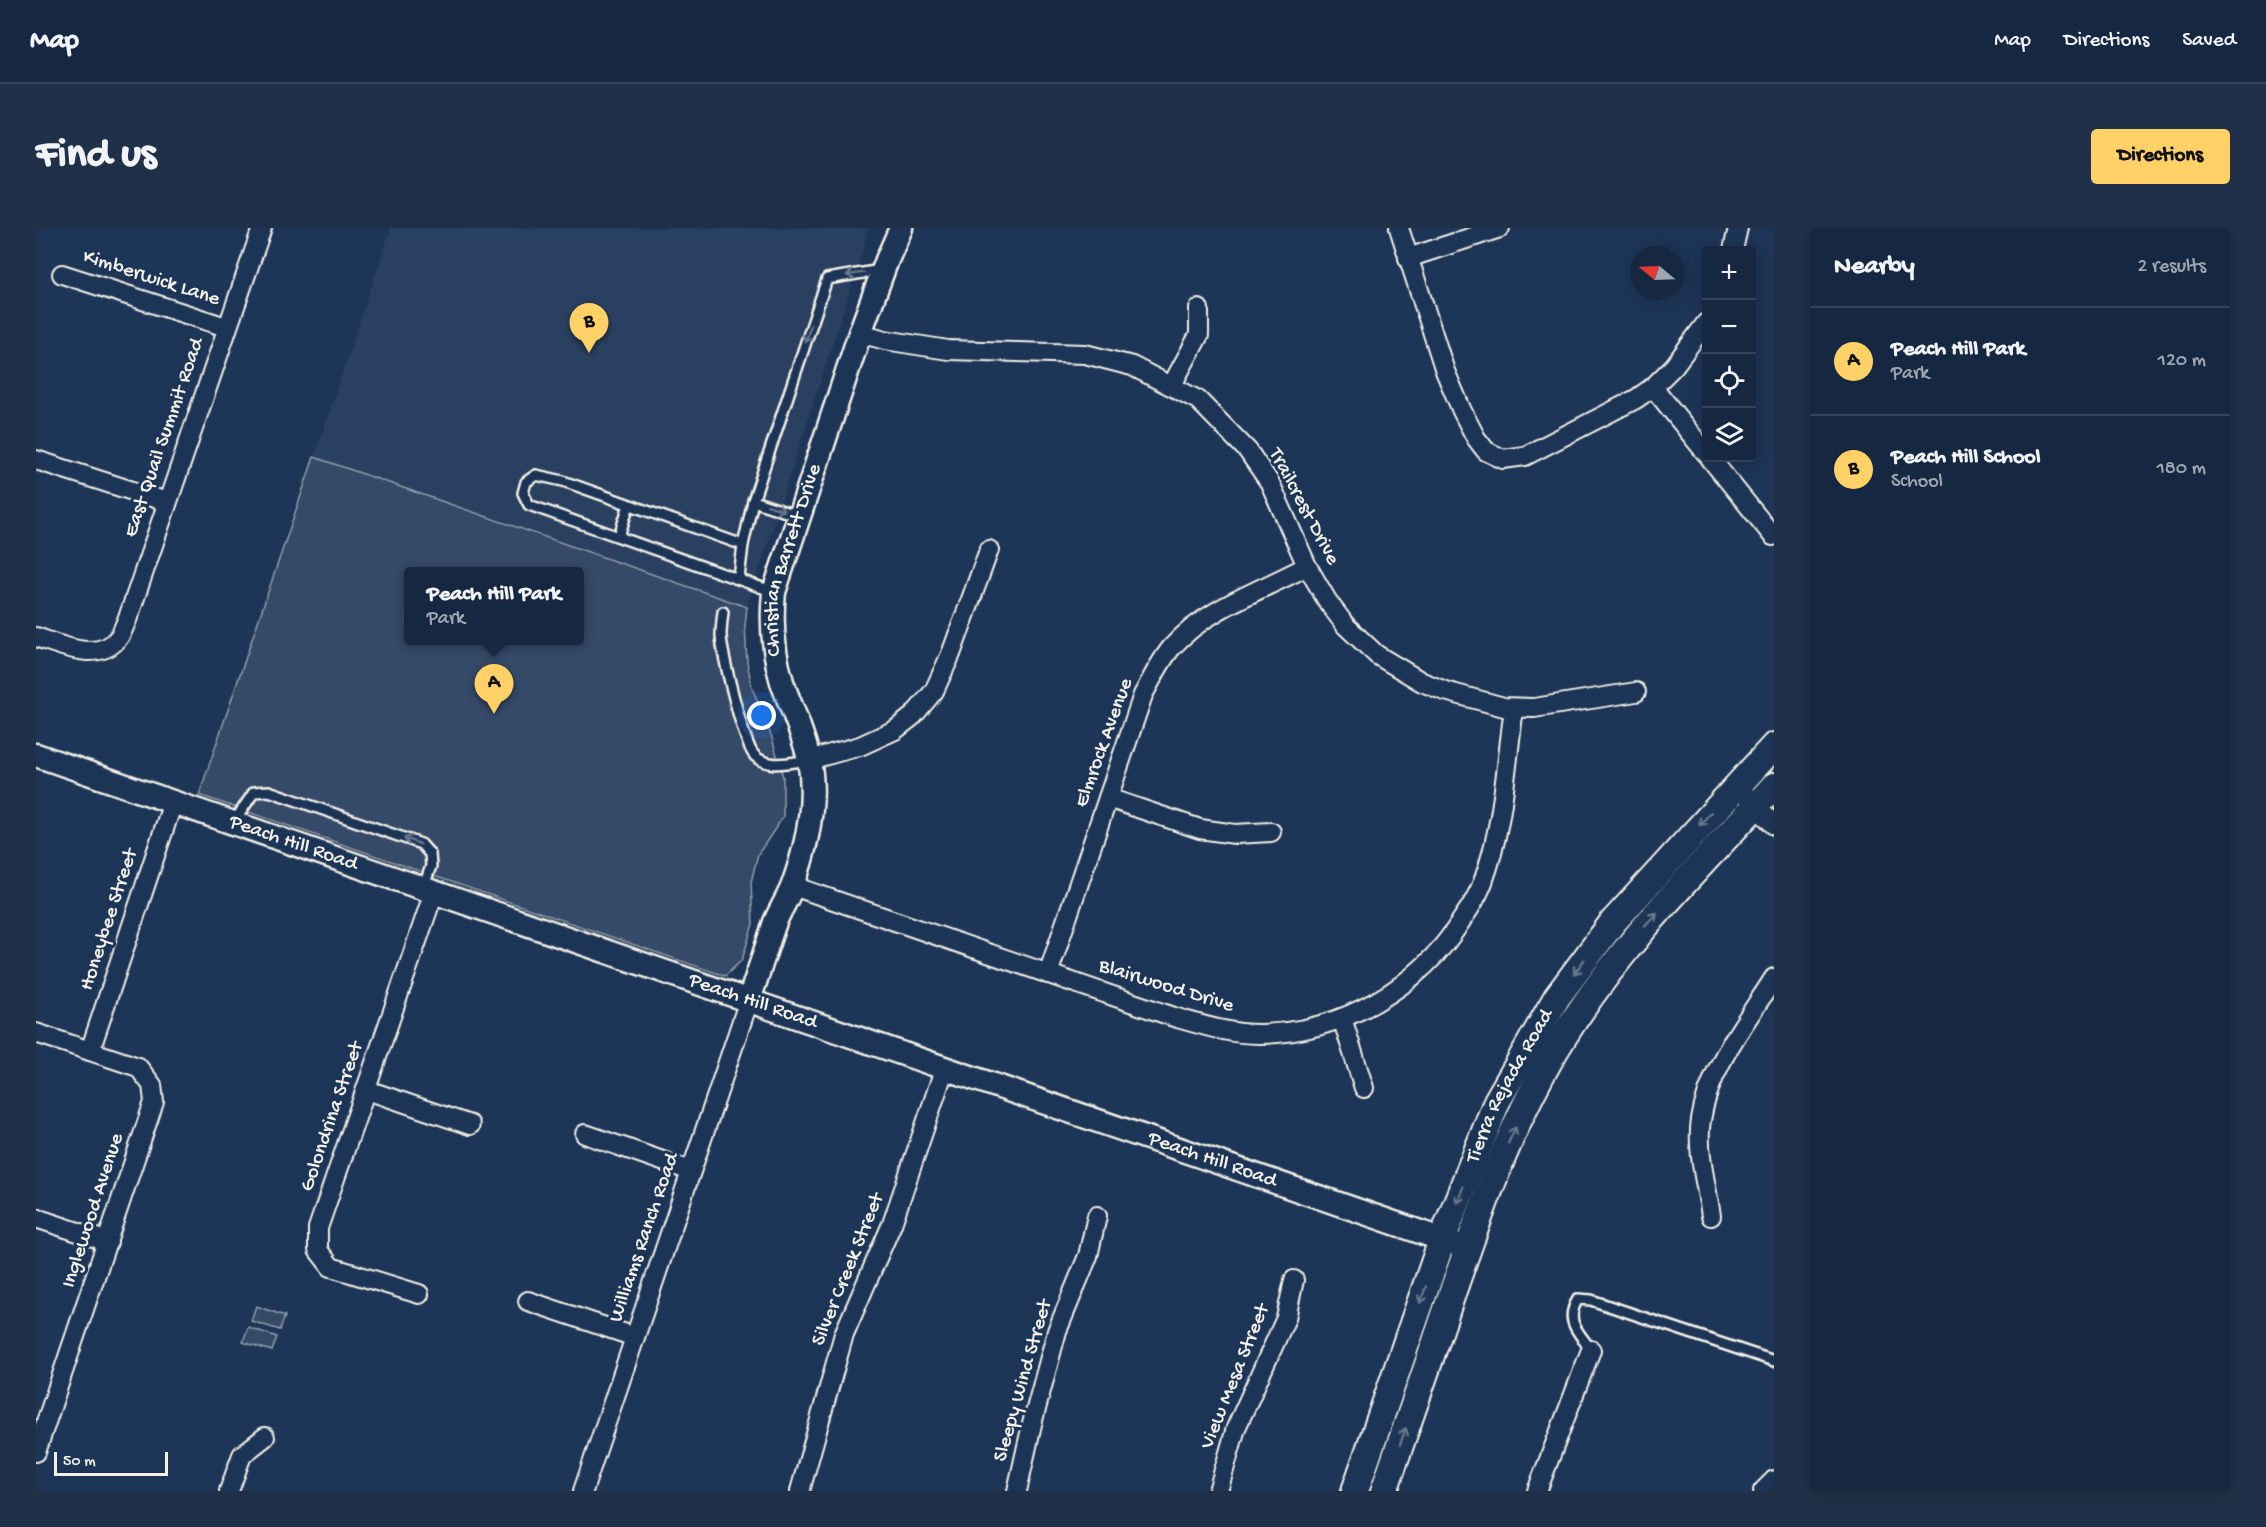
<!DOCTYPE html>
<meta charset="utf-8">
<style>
body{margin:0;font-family:"Gochi Hand",sans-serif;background:#1f3048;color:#f1f3f6}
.controls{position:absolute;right:18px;top:18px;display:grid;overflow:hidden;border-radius:6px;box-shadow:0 3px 15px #0003}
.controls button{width:54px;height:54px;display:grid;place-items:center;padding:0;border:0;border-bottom:2px solid #35445a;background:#162841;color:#f1f3f6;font:30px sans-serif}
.compass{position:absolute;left:1594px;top:18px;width:54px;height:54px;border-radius:50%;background:#162841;box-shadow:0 3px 15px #0003;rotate:289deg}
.scale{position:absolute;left:18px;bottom:15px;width:114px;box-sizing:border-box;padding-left:6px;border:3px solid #f4f1e8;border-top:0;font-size:16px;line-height:21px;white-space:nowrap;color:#f4f1e8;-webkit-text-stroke:4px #1d3557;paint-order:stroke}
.you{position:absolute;left:726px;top:488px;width:21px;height:21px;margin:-15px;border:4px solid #fff;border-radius:50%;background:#1a73e8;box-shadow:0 0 0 9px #1a73e833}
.badge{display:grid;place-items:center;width:39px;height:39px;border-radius:50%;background:#ffd166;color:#111;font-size:20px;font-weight:700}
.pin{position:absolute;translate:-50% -50px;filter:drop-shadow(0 2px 3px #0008)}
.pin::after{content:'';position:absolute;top:32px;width:21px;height:18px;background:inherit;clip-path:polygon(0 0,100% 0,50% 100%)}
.popup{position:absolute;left:368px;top:339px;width:180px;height:78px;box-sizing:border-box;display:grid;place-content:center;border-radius:6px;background:#162841;filter:drop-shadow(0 2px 4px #0005);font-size:20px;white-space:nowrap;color:#9ea6b1}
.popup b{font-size:22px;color:#f1f3f6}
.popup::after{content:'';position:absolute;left:50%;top:100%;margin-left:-12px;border:12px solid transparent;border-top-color:#162841}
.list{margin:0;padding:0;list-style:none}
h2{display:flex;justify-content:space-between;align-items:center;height:78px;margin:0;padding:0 24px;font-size:26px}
h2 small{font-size:20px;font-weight:400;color:#9ea6b1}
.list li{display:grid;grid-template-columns:39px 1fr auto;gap:18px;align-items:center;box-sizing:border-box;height:108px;padding:0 24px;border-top:2px solid #35445a}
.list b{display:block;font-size:22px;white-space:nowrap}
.list p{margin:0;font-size:20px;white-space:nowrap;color:#9ea6b1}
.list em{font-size:20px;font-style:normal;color:#9ea6b1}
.icon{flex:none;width:33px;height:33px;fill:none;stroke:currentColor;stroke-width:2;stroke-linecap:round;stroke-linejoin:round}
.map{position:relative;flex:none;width:1738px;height:1263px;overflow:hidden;border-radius:6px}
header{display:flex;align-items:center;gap:36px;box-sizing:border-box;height:84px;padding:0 30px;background:#162841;border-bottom:2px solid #35445a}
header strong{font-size:28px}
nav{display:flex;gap:33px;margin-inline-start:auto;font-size:21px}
.intro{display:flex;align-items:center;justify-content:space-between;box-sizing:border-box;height:144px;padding:0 36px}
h1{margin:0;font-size:42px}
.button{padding:15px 27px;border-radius:6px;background:#ffd166;color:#111;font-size:21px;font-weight:700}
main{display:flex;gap:36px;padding:0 36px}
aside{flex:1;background:#162841;border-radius:6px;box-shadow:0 3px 15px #0003}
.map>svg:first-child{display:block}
.built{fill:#2a4060}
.green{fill:#354a67;stroke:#949ea8;stroke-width:1.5;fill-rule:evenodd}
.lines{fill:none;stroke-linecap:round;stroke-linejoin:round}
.service-casing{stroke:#f4f1e8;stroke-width:14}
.minor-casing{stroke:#f4f1e8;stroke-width:22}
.tertiary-casing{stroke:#f4f1e8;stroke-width:27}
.secondary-casing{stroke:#f4f1e8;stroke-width:30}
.service{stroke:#1d3557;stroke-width:9}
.minor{stroke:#1d3557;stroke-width:18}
.tertiary{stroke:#1d3557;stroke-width:22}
.secondary{stroke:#1d3557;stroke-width:26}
.oneway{stroke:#68778a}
.labels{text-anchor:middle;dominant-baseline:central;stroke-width:6;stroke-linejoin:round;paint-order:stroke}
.street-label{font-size:21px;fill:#f4f1e8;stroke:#1d3557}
</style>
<header>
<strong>Map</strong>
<nav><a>Map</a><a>Directions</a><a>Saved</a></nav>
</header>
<div class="intro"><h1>Find us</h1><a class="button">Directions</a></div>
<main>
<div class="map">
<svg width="1738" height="1263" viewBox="0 0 1738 1263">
<rect width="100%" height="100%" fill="#1d3557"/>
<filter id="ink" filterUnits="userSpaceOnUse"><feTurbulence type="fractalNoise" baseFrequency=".0167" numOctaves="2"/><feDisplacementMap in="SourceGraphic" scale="12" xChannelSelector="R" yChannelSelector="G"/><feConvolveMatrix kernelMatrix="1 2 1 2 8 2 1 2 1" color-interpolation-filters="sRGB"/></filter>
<g filter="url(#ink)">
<path class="built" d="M355,0H832L827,22L711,379L278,229Z"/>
<g class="green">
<path d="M278,229L711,379L709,398L711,434L716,459L736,510L747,549V589L722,626L715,654L717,696L706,732L689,748L163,567ZM372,344H544V412H372Z"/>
<path d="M220,1078L249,1088L244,1102L215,1093Z"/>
<path d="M212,1099L241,1109L236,1123L207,1114Z"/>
</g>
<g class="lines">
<defs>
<g id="service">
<path d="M717,273L762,288"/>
<path d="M583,308L593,277"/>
<path d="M707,317L717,273L791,51L845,42"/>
<path d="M703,350L707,317L527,253L500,247L490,254L487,265L493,277L738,364"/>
<path d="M687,384C686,392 685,400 685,408C686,425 708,519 719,528C732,541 756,534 773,532"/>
<path d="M198,594L218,564L233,563L385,616L394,626L395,638L387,661"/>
<path d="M1555,1122C1542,1103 1528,1093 1542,1071L1555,1072L1738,1133"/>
</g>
<g id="minor">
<path d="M1363,0L1409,143L1426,183L1440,210L1450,223L1467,231L1489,228L1600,171L1617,159L1638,138L1670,95"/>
<path d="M1697,22L1702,0"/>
<path d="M1372,30L1464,0"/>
<path d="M26,46L190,99"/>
<path d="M824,105L849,112L912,122L1049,126L1096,138L1162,172L1212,223L1234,255L1271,338L1292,374L1310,398L1341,427L1386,454L1409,463L1468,479L1498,480L1600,464"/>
<path d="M1136,157L1163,107V81"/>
<path d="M1617,159L1670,225"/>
<path d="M1674,230L1737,308"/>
<path d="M0,232L131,274"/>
<path d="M0,409C24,417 64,436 83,409C87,403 90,394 93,387L226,0"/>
<path d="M773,532L824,518L859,502L877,488L898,463L915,426L953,322"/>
<path d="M1700,557L1738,597"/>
<path d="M1072,570L1164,601L1199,606L1235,604"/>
<path d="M757,658L1138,789C1166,797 1193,806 1223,806C1305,805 1384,760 1427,690C1435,679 1442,667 1447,654C1467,600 1470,538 1478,480"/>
<path d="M1012,746L1107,467C1116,451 1124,433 1136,419C1172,379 1225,363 1271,338"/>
<path d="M1306,790L1328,860"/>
<path d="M0,805L102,839L116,857L118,874L0,1224"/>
<path d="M54,823L137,574"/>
<path d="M331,862L434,897"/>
<path d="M549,906L655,943"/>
<path d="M1675,988C1671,958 1660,923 1665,892C1673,840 1710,794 1738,750"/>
<path d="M0,990L72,1014"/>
<path d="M383,1066L295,1039L282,1022V1000L398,664"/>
<path d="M492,1073L599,1109"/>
<path d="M193,1263L206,1227L229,1209"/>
<path d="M547,1263L713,772"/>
<path d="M764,1263L808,1106L856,996L909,839"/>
<path d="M981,1263L996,1196L1021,1103L1052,1028L1061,988"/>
<path d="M1182,1263L1200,1200L1250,1090L1258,1052"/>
<path d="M1501,1263L1555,1122"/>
<path d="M1727,1263L1738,1252"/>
</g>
<g id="tertiary">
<path id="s1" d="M0,527L1422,1017"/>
<path id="s2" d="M713,772C722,746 730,720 739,694C744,682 752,670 757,657C771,618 781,573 773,532C767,504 755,480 746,454C737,424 735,394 738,364L824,105L851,32L865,0"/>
</g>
<g id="secondary">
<path id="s3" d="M1319,1263L1406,1012L1461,873L1521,769L1577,694L1738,518"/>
<path d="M1348,1263C1372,1194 1396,1126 1419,1057C1449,971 1479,885 1528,808C1586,715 1664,638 1738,558"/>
</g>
</defs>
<use href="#service" class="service-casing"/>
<use href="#minor" class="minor-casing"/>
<use href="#tertiary" class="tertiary-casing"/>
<use href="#secondary" class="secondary-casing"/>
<use href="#service" class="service"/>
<use href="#minor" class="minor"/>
<use href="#tertiary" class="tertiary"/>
<use href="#secondary" class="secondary"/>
</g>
<defs><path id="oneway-shaft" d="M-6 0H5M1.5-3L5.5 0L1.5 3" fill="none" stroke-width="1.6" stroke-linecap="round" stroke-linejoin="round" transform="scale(1.5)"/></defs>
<g class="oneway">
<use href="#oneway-shaft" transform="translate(819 46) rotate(171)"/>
<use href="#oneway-shaft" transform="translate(772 106) rotate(108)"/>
<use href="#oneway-shaft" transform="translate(740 280) rotate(18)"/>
<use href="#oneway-shaft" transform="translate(1669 591) rotate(132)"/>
<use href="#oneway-shaft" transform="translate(376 613) rotate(-159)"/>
<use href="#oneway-shaft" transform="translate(1615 691) rotate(-47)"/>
<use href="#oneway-shaft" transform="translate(1543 739) rotate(126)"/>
<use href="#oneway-shaft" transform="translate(1476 907) rotate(-65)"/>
<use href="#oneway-shaft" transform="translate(1424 967) rotate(111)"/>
<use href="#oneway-shaft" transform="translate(1387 1067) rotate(109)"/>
<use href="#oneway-shaft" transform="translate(1367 1208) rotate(-71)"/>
</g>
</g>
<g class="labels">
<g class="street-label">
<text transform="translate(115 51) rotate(18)">Kimberwick Lane</text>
<text transform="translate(129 210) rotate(-71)">East Quail Summit Road</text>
<text transform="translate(1267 279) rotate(62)">Trailcrest Drive</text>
<text stroke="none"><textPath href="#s2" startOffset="459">Christian Barrett Drive</textPath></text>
<text transform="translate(1069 515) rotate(-70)">Elmrock Avenue</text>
<text stroke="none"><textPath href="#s1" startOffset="272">Peach Hill Road</textPath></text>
<text transform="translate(74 692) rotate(-72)">Honeybee Street</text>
<text transform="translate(1130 759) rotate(17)">Blairwood Drive</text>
<text stroke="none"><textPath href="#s1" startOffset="758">Peach Hill Road</textPath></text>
<text stroke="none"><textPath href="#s3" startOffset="434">Tierra Rejada Road</textPath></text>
<text transform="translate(297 889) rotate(-71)">Golondrina Street</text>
<text stroke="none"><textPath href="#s1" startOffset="1244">Peach Hill Road</textPath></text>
<text transform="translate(58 983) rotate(-72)">Inglewood Avenue</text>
<text transform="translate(609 1010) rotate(-71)">Williams Ranch Road</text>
<text transform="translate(813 1042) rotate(-68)">Silver Creek Street</text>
<text transform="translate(1200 1149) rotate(-68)">View Mesa Street</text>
<text transform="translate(988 1153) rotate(-74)">Sleepy Wind Street</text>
</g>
</g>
</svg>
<div class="controls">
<button>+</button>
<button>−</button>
<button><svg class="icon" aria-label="locate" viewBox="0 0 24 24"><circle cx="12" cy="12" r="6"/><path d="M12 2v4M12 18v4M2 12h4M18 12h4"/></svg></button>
<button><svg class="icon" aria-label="layers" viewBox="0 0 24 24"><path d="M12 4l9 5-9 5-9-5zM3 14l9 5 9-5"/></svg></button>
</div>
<svg class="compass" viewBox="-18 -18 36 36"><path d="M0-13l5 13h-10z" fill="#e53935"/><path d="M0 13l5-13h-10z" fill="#9ea6b1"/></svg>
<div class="scale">50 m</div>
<div class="you"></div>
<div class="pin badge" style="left:458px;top:486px">A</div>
<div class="popup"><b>Peach Hill Park</b>Park</div>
<div class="pin badge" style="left:553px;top:125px">B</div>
</div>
<aside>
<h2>Nearby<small>2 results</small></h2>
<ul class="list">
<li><span class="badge">A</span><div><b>Peach Hill Park</b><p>Park</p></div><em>120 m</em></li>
<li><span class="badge">B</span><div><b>Peach Hill School</b><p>School</p></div><em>180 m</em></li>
</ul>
</aside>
</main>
